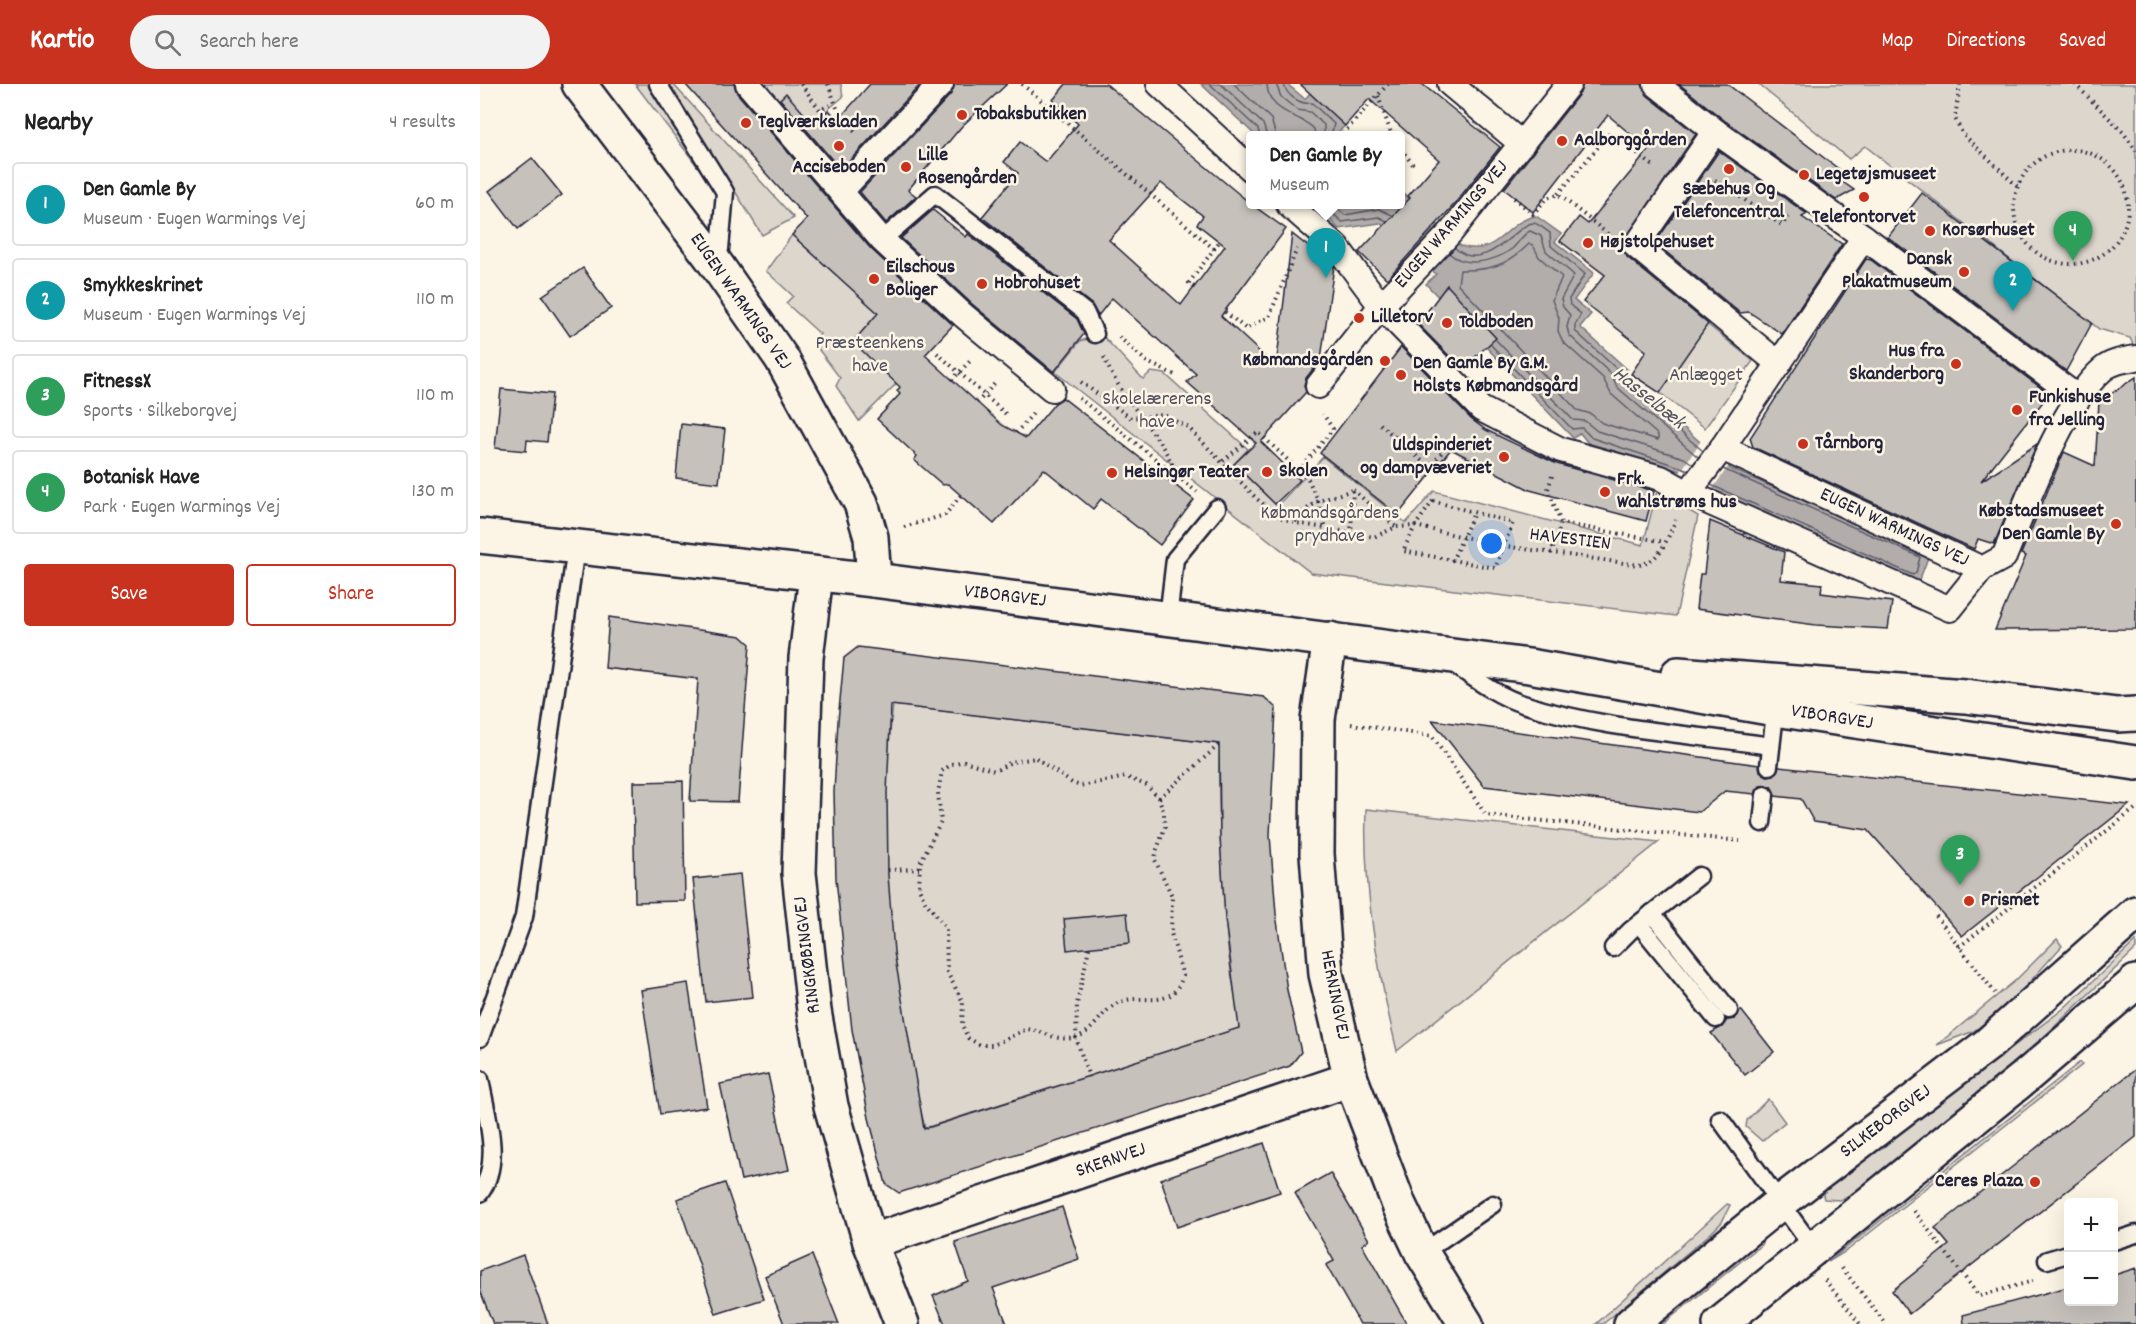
<!DOCTYPE html>
<meta charset="utf-8">
<style>
body{margin:0;font-family:Dekko,sans-serif;background:#f2f2f2;color:#222}
.controls{position:absolute;right:18px;bottom:18px;display:grid;overflow:hidden;border-radius:6px;box-shadow:0 6px 24px #0002}
.controls button{width:54px;height:54px;display:grid;place-items:center;padding:0;border:0;border-bottom:2px solid #e0e0e0;background:#fff;color:#222;font:30px sans-serif}
.you{position:absolute;left:1012px;top:460px;width:21px;height:21px;margin:-15px;border:4px solid #fff;border-radius:50%;background:#1a73e8;box-shadow:0 0 0 9px #1a73e833}
.badge{display:grid;place-items:center;width:39px;height:39px;border-radius:50%;background:#c8321e;color:#fff;font-size:20px;font-weight:700}
.pin{position:absolute;translate:-50% -50px;filter:drop-shadow(0 2px 3px #0008)}
.pin::after{content:'';position:absolute;top:32px;width:21px;height:18px;background:inherit;clip-path:polygon(0 0,100% 0,50% 100%)}
.popup{position:absolute;left:766px;top:47px;width:159px;height:78px;box-sizing:border-box;display:grid;place-content:center;border-radius:6px;background:#fff;filter:drop-shadow(0 2px 4px #0005);font-size:20px;white-space:nowrap;color:#767676}
.popup b{font-size:22px;color:#222}
.popup::after{content:'';position:absolute;left:50%;top:100%;margin-left:-12px;border:12px solid transparent;border-top-color:#fff}
.list{margin:0;padding:0;list-style:none}
h2{display:flex;justify-content:space-between;align-items:center;height:78px;margin:0;padding:0 24px;font-size:26px}
h2 small{font-size:20px;font-weight:400;color:#767676}
.list li{display:grid;grid-template-columns:39px 1fr auto;gap:18px;align-items:center;box-sizing:border-box;height:84px;margin:0 12px 12px;padding:0 12px;border:2px solid #e0e0e0;border-radius:6px}
.list b{display:block;font-size:22px;white-space:nowrap}
.list p{margin:0;font-size:20px;white-space:nowrap;color:#767676}
.list em{font-size:20px;font-style:normal;color:#767676}
.actions{display:flex;gap:12px;padding:18px 24px}
.actions a{flex:1;padding:14px 0;border:2px solid #c8321e;border-radius:6px;text-align:center;font-size:21px;color:#c8321e}
.actions .main{background:#c8321e;color:#fff}
.icon{flex:none;width:33px;height:33px;fill:none;stroke:currentColor;stroke-width:2;stroke-linecap:round;stroke-linejoin:round}
.map{position:relative;flex:none;width:1656px;height:1240px;overflow:hidden}
header{display:flex;align-items:center;gap:36px;box-sizing:border-box;height:84px;padding:0 30px;background:#c8321e;color:#fff}
header strong{font-size:28px}
nav{display:flex;gap:33px;margin-inline-start:auto;font-size:21px}
.search{width:420px;height:54px;background:#f2f2f2;display:flex;align-items:center;gap:15px;box-sizing:border-box;padding:0 21px;border-radius:33px;color:#767676;font-size:22px}
main{display:flex}
aside{flex:1;background:#fff}
.map>svg:first-child{display:block}
.green{fill:#dcd6cc;stroke:#7f7c84;stroke-width:1.5}
.water{fill:#b2adab;stroke:#78757e;stroke-width:1.5}
.pier{fill:#fcf5e5}
.lines{fill:none;stroke-linecap:round;stroke-linejoin:round}
.shore{stroke:#5c5a68;stroke-width:1.5}
.building{fill:#c6c1bb;stroke:#22223b;stroke-width:1.5;fill-rule:evenodd}
.service-casing{stroke:#22223b;stroke-width:21}
.pedestrian-casing{stroke:#22223b;stroke-width:28}
.minor-casing{stroke:#22223b;stroke-width:38}
.tertiary-casing{stroke:#22223b;stroke-width:38}
.path{stroke:#22223b;stroke-width:4;stroke-dasharray:1.5 4.5;stroke-linecap:butt}
.service{stroke:#fcf5e5;stroke-width:16}
.pedestrian{stroke:#fcf5e5;stroke-width:24}
.minor{stroke:#fcf5e5;stroke-width:33}
.tertiary{stroke:#fcf5e5;stroke-width:33}
.poi-dot{fill:#c8321e;stroke:#fcf5e5;stroke-width:2}
.labels{text-anchor:middle;dominant-baseline:central;stroke-width:5;stroke-linejoin:round;paint-order:stroke}
.poi-label{font-size:20px;font-weight:bold;fill:#22223b;stroke:#fcf5e5;text-anchor:start}
.street-label{font-size:20px;fill:#22223b;stroke:#fcf5e5}
.park-label{font-size:20px;fill:#504f5f;stroke:#fcf5e5}
.water-label{font-size:21px;font-style:italic;fill:#545362;stroke:#fcf5e5}
</style>
<header>
<strong>Kartio</strong>
<div class="search"><svg class="icon" aria-label="search" viewBox="0 0 24 24"><circle cx="10" cy="10" r="6"/><path d="M15 15l6 6"/></svg>Search here</div>
<nav><a>Map</a><a>Directions</a><a>Saved</a></nav>
</header>
<main>
<aside>
<h2>Nearby<small>4 results</small></h2>
<ul class="list">
<li><span class="badge" style="background:#0f9aa8">1</span><div><b>Den Gamle By</b><p>Museum · Eugen Warmings Vej</p></div><em>60 m</em></li>
<li><span class="badge" style="background:#0f9aa8">2</span><div><b>Smykkeskrinet</b><p>Museum · Eugen Warmings Vej</p></div><em>110 m</em></li>
<li><span class="badge" style="background:#2e9e5b">3</span><div><b>FitnessX</b><p>Sports · Silkeborgvej</p></div><em>110 m</em></li>
<li><span class="badge" style="background:#2e9e5b">4</span><div><b>Botanisk Have</b><p>Park · Eugen Warmings Vej</p></div><em>130 m</em></li>
</ul>
<div class="actions"><a class="main">Save</a><a>Share</a></div>
</aside>
<div class="map">
<svg width="1656" height="1240" viewBox="0 0 1656 1240">
<rect width="100%" height="100%" fill="#fcf5e5"/>
<filter id="ink" filterUnits="userSpaceOnUse"><feTurbulence type="fractalNoise" baseFrequency=".0167" numOctaves="2"/><feDisplacementMap in="SourceGraphic" scale="12" xChannelSelector="R" yChannelSelector="G"/><feConvolveMatrix kernelMatrix="1 2 1 2 8 2 1 2 1" color-interpolation-filters="sRGB"/></filter>
<g filter="url(#ink)">
<g class="green">
<path d="M155,0H168L221,87Z"/>
<path d="M189,0H193L314,134L282,151Z"/>
<path d="M283,0H361L363,13L324,45Z"/>
<path d="M1278,0H1656V267L1650,254L1619,245L1385,62L1369,75Z"/>
<path d="M312,151L445,271L379,337L356,302L360,294L333,258L340,250L306,219L313,212L286,187Z"/>
<path d="M1227,240L1273,277L1225,344L1180,309Z"/>
<path d="M622,251L663,295L671,288L685,290L768,365L754,380L797,422L843,373L926,439L954,407L1163,461L1177,407L1218,432L1196,532L831,489L575,288L600,257Z"/>
<path d="M413,621L740,660C737,705 740,752 743,798C746,846 749,897 763,943L445,1044C412,912 395,757 413,621Z"/>
<path d="M886,725L1144,754L1179,758L917,967C898,888 883,807 886,725Z"/>
<path d="M1577,855L1582,862L1528,922L1511,936L1494,947L1457,961L1536,896Z"/>
<path d="M1656,857V865L1530,985L1384,1103L1360,1116L1344,1115L1342,1107L1583,925Z"/>
<path d="M1600,978L1602,981L1368,1166L1348,1178Z"/>
<path d="M1288,1015L1305,1038L1282,1057L1266,1043L1267,1036Z"/>
<path d="M1247,1120L1250,1121L1242,1138L1231,1149L1123,1240H1116Z"/>
<path d="M1283,1156L1281,1161L1183,1240H1177Z"/>
</g>
<g class="water">
<path d="M721,0H807L825,15L830,9L865,42L857,49L859,51H775Z"/>
<path d="M921,107L981,162C1019,174 1025,137 1056,132L1081,150L1075,158L1114,189L1094,216L1111,230L1100,243L1148,286L1146,293L1251,385L1449,471L1438,500L1233,410L1200,387L1108,359L1100,349L1093,354L946,200L956,190L900,139L859,145L835,121H921Z"/>
</g>
<path class="pier" d="M1222,355L1250,380L1229,410L1199,390Z"/>
<g class="lines">
<g class="shore">
<path d="M730,0L778,45L780,52"/>
<path d="M741,0L783,40L787,52"/>
<path d="M754,0L791,35L796,52"/>
<path d="M787,0C788,30 819,29 834,45L835,52"/>
<path d="M796,0L801,13L817,26L830,28L844,41V52"/>
<path d="M804,0C806,12 821,21 832,19L854,40L851,52"/>
<path d="M844,121L862,138L899,133L907,137"/>
<path d="M854,121L865,131L899,125L912,131"/>
<path d="M1049,160L1053,161L1059,173L1082,193L1072,216L1079,234L1078,247L1083,258L1123,294L1131,310L1178,351V356L1122,339L1111,330L1097,326L978,200L980,186C1009,187 1028,181 1049,160Z"/>
<path d="M975,164C1006,193 1040,136 1054,139C1059,140 1065,146 1070,149L1071,162L1105,190L1089,215L1090,221L1101,230L1095,241V247L1139,287L1142,298L1223,367"/>
<path d="M969,169C986,185 1017,177 1033,164C1039,158 1043,150 1050,147L1061,152L1066,167L1094,191L1081,215L1083,223L1090,231L1087,243L1089,251L1131,290L1137,303L1218,373"/>
<path d="M1016,256L1093,336L1105,337L1117,347L1204,374L1213,380"/>
<path d="M1011,261L1092,345L1102,344L1112,354L1209,386"/>
<path d="M1231,401L1433,491L1436,489L1440,473L1243,385"/>
</g>
</g>
<g class="building">
<path d="M205,0H254L257,9L391,165L473,241L445,271L522,341L546,354L575,319L583,314L714,416L680,461L621,415L613,425L564,385L514,440L468,400L463,401L434,376L437,372L397,335L420,310L417,307L420,303L373,258L398,229L312,151L327,135Z"/>
<path d="M390,0H441L361,86L300,15L306,9L333,40L349,26L358,36Z"/>
<path d="M475,0H527L482,42L428,106L436,112L406,139L380,108L471,10Z"/>
<path d="M586,0H626L771,120L806,145L741,232L796,283L812,150L839,171H845L854,182L841,275L826,294L824,301L826,308L781,358L820,396L795,420L754,380L776,359L707,298L716,290L632,214L618,232L611,220L502,133L538,89L524,78L540,58L566,78L598,40L573,16ZM681,99L723,132L717,140L745,162L701,221L629,156Z"/>
<path d="M820,0H942L1020,63L972,123L907,195L879,168L930,114L928,112L959,76L889,15L865,42Z"/>
<path d="M1103,0H1162L1167,11L1216,50L1142,160L1147,173L1228,240L1180,309L1151,290L1166,267L1103,218L1125,191L1080,157L1099,133L1108,140L1169,66L1128,31L1053,128L1024,105L1100,9Z"/>
<path d="M1199,0H1247L1360,86L1354,92L1374,106L1356,116L1244,36Z"/>
<path d="M1239,67L1327,130L1322,133L1362,160L1302,250L1269,228L1260,229L1175,159Z"/>
<path d="M52,74L82,111L38,145L9,107Z"/>
<path d="M1442,109L1612,239L1586,287L1408,153Z"/>
<path d="M453,126L486,153L488,150L597,235L604,250L574,288L492,220L421,154Z"/>
<path d="M1386,175L1391,176L1569,310L1501,397L1557,360L1514,460L1498,455L1494,465L1273,363L1270,354Z"/>
<path d="M103,184L131,224L90,252L62,212Z"/>
<path d="M967,201L1016,254L982,285L938,240Z"/>
<path d="M921,263L991,335L1006,346L1077,380L1174,407L1166,437L1050,406L971,365L918,431L840,369Z"/>
<path d="M1656,293V545L1515,546L1546,472L1541,470L1584,368L1615,382L1619,318Z"/>
<path d="M21,305L72,310L67,358L47,356L46,367L15,364Z"/>
<path d="M201,340L245,345L239,399L196,394Z"/>
<path d="M1230,437L1304,468L1301,496L1342,500L1341,509L1412,518L1408,545L1336,541L1216,525L1220,490H1224Z"/>
<path d="M129,533L261,552L270,560L258,718L210,717L218,595L125,584Z"/>
<path d="M378,563L784,613L796,624L790,751L796,830L807,906L821,968L810,982L419,1109L406,1100L389,1034L372,946L356,795L354,708L358,637L364,574ZM411,621L739,660L740,753L745,835L759,944L444,1045L414,868L408,791L407,708Z"/>
<path d="M952,636L1279,681L1280,687L1287,692L1294,691L1299,683L1649,721L1482,852L1388,746L1334,738L1321,715L1295,712L1291,702H1280L1275,710L1245,707L1219,728L1004,702Z"/>
<path d="M203,697L205,817L155,818L153,698Z"/>
<path d="M260,790L273,913L226,918L213,795Z"/>
<path d="M647,829L650,859L587,866L584,835Z"/>
<path d="M208,899L227,1023L180,1030L161,906Z"/>
<path d="M1261,926L1294,968L1265,991L1231,949L1242,943L1247,936L1255,935Z"/>
<path d="M1656,985V1053L1429,1230L1412,1207L1469,1161L1455,1144Z"/>
<path d="M288,990L309,1086L261,1096L240,1000Z"/>
<path d="M784,1059L800,1108L697,1143L681,1095Z"/>
<path d="M850,1089L889,1156L882,1161L927,1240H880L846,1181L854,1177L815,1109Z"/>
<path d="M245,1099L284,1215L236,1230L197,1115Z"/>
<path d="M582,1123L599,1175L513,1204L527,1240H465L453,1212L488,1197L475,1158Z"/>
<path d="M43,1171L68,1240H13L0,1206V1187Z"/>
<path d="M332,1171L359,1240H304L285,1192Z"/>
<path d="M1656,1184V1240H1484L1483,1231L1588,1203V1218H1634V1191Z"/>
</g>
<g class="lines">
<defs>
<g id="service">
<path d="M178,0L245,108L240,165L231,173"/>
<path d="M402,156L455,110L605,228L615,250"/>
<path d="M688,534L695,475L737,424"/>
<path d="M972,579C994,594 1017,612 1043,620C1120,645 1210,650 1291,662"/>
<path d="M1289,682L1296,620"/>
<path d="M1282,739L1285,711"/>
<path d="M1172,829L1249,926"/>
<path d="M1159,840L1236,935"/>
<path d="M1133,864L1151,846L1219,792"/>
<path d="M0,954L44,833L96,463"/>
<path d="M0,995C6,1031 23,1077 0,1109"/>
<path d="M1240,1035L1334,1165"/>
<path d="M1634,1157L1656,1150"/>
<path d="M942,1169L1013,1120"/>
<path d="M1567,1176L1588,1170"/>
</g>
<g id="pedestrian">
<path d="M268,0L402,156L483,231L572,305"/>
<path d="M679,0L771,85"/>
<path d="M970,0L1042,60"/>
<path d="M1176,0L1235,47L1384,153L1597,313"/>
<path d="M1235,47L1156,162L1299,280"/>
<path d="M361,107L461,0"/>
<path d="M809,121L857,163L901,222L1001,325L1081,366L1181,394L1208,409L1242,364L1384,153"/>
<path d="M838,302L901,222L971,148L1089,0"/>
<path d="M1242,364L1502,485L1524,473C1546,421 1581,322 1622,286C1631,278 1644,276 1656,274"/>
<path d="M1208,409L1470,525L1502,485"/>
</g>
<g id="minor">
<path d="M99,0L231,173L302,275L381,419L391,453L394,496"/>
<path d="M336,491L326,574L319,789L334,927L351,1022L390,1158L422,1240"/>
<path d="M850,555L838,635L837,770L846,890L871,995L919,1121L942,1169L986,1240"/>
<path d="M390,1158L871,995"/>
</g>
<g id="tertiary">
<path d="M0,452L394,496L1049,582L1295,625L1656,679"/>
<path d="M1198,590L1485,612L1637,631L1656,630"/>
<path d="M1151,1240L1301,1118L1507,961L1656,829"/>
<path d="M1240,1240L1544,994L1656,898"/>
</g>
</defs>
<use href="#service" class="service-casing"/>
<use href="#pedestrian" class="pedestrian-casing"/>
<use href="#minor" class="minor-casing"/>
<use href="#tertiary" class="tertiary-casing"/>
<g class="path">
<path d="M321,0L340,26L354,19"/>
<path d="M348,0L360,32L375,48"/>
<path d="M542,0L734,165L709,199L714,203"/>
<path d="M1480,0L1475,34L1482,49L1537,102"/>
<path d="M1595,0L1643,48L1656,67"/>
<path d="M898,12L912,52"/>
<path d="M863,50L908,0"/>
<path d="M921,65L934,82"/>
<circle cx="1591" cy="123" r="57"/>
<path d="M1235,96L1302,141L1308,133"/>
<path d="M1078,110L1130,49L1176,84"/>
<path d="M1034,114L1053,130L1067,114L1078,110L1129,151"/>
<path d="M734,165L739,158"/>
<path d="M745,228L766,245L789,233L817,165"/>
<path d="M639,253L667,278L695,291"/>
<path d="M457,269L527,331"/>
<path d="M624,273C642,319 682,349 697,392"/>
<path d="M472,296L492,275"/>
<path d="M601,298L651,334L684,331L709,344L777,415L799,433L817,439L894,453L916,443L935,442L1024,462L1158,481C1181,478 1187,454 1196,436"/>
<path d="M599,314L717,408"/>
<path d="M497,319L517,297"/>
<path d="M900,340L950,384L962,368"/>
<path d="M536,349L555,327"/>
<path d="M743,377L778,348L828,395L838,417L823,428L815,438"/>
<path d="M819,387L853,345L843,330"/>
<path d="M1072,392L1068,405L1081,439L1185,458"/>
<path d="M873,406L916,443"/>
<path d="M953,417L1033,439L1015,484L923,467L935,442Z"/>
<path d="M845,442L838,417L873,406"/>
<path d="M424,443L465,431L481,411"/>
<path d="M871,450L873,407"/>
<path d="M1071,470L1081,439"/>
<path d="M972,477L994,429"/>
<path d="M871,640L952,652L1006,731L1260,757"/>
<path d="M556,674L592,699L601,702L646,693L666,701L679,714L684,730L685,743L676,768L675,776L692,812L691,849L703,892C690,929 664,908 640,918C620,926 615,950 593,954C575,957 563,947 547,945L513,961H500L488,954L482,941L483,918L467,888L466,844L445,817L439,804L440,779L461,738L458,709L462,687L472,680L484,677L515,687L531,678Z"/>
<path d="M679,714L740,660"/>
<path d="M408,786L439,785"/>
<path d="M1456,832L1515,909"/>
<path d="M1479,863L1656,724"/>
<path d="M609,864L597,920L596,954L609,993"/>
<path d="M1434,1127L1499,1212L1553,1197"/>
<path d="M1362,1184L1406,1240"/>
<path d="M1345,1196L1380,1240"/>
</g>
<use href="#service" class="service"/>
<use href="#pedestrian" class="pedestrian"/>
<use href="#minor" class="minor"/>
<use href="#tertiary" class="tertiary"/>
</g>
</g>
<g class="poi-dot">
<circle cx="482" cy="31" r="6"/>
<circle cx="266" cy="39" r="6"/>
<circle cx="1082" cy="57" r="6"/>
<circle cx="359" cy="62" r="6"/>
<circle cx="426" cy="83" r="6"/>
<circle cx="1249" cy="85" r="6"/>
<circle cx="1324" cy="91" r="6"/>
<circle cx="1384" cy="113" r="6"/>
<circle cx="1450" cy="147" r="6"/>
<circle cx="1108" cy="159" r="6"/>
<circle cx="1484" cy="188" r="6"/>
<circle cx="394" cy="195" r="6"/>
<circle cx="502" cy="200" r="6"/>
<circle cx="879" cy="234" r="6"/>
<circle cx="967" cy="239" r="6"/>
<circle cx="905" cy="277" r="6"/>
<circle cx="1476" cy="280" r="6"/>
<circle cx="921" cy="291" r="6"/>
<circle cx="1537" cy="326" r="6"/>
<circle cx="1323" cy="360" r="6"/>
<circle cx="1024" cy="373" r="6"/>
<circle cx="787" cy="388" r="6"/>
<circle cx="632" cy="389" r="6"/>
<circle cx="1125" cy="408" r="6"/>
<circle cx="1636" cy="440" r="6"/>
<circle cx="1489" cy="817" r="6"/>
<circle cx="1555" cy="1098" r="6"/>
</g>
<g class="labels">
<g class="poi-label">
<text x="494" y="31">Tobaksbutikken</text>
<text x="278" y="39">Teglværksladen</text>
<text x="1094" y="57">Aalborggården</text>
<text x="438" y="72">Lille<tspan x="438" dy="23">Rosengården</tspan></text>
<text x="359" y="84" text-anchor="middle">Acciseboden</text>
<text x="1336" y="91">Legetøjsmuseet</text>
<text x="1249" y="106" text-anchor="middle">Sæbehus Og<tspan x="1249" dy="23">Telefoncentral</tspan></text>
<text x="1384" y="134" text-anchor="middle">Telefontorvet</text>
<text x="1462" y="147">Korsørhuset</text>
<text x="1120" y="159">Højstolpehuset</text>
<text x="1472" y="176" text-anchor="end">Dansk<tspan x="1472" dy="23">Plakatmuseum</tspan></text>
<text x="406" y="184">Eilschous<tspan x="406" dy="23">Boliger</tspan></text>
<text x="514" y="200">Hobrohuset</text>
<text x="891" y="234">Lilletorv</text>
<text x="979" y="239">Toldboden</text>
<text x="1464" y="268" text-anchor="end">Hus fra<tspan x="1464" dy="23">Skanderborg</tspan></text>
<text x="893" y="277" text-anchor="end">Købmandsgården</text>
<text x="933" y="280">Den Gamle By G.M.<tspan x="933" dy="23">Holsts Købmandsgård</tspan></text>
<text x="1549" y="314">Funkishuse<tspan x="1549" dy="23">fra Jelling</tspan></text>
<text x="1335" y="360">Tårnborg</text>
<text x="1012" y="362" text-anchor="end">Uldspinderiet<tspan x="1012" dy="23">og dampvæveriet</tspan></text>
<text x="799" y="388">Skolen</text>
<text x="644" y="389">Helsingør Teater</text>
<text x="1137" y="396">Frk.<tspan x="1137" dy="23">Wahlstrøms hus</tspan></text>
<text x="1624" y="428" text-anchor="end">Købstadsmuseet<tspan x="1624" dy="23">Den Gamle By</tspan></text>
<text x="1501" y="817">Prismet</text>
<text x="1543" y="1098" text-anchor="end">Ceres Plaza</text>
</g>
<g class="street-label">
<text transform="translate(972 141) rotate(-49)">EUGEN WARMINGS VEJ</text>
<text transform="translate(260 218) rotate(55)">EUGEN WARMINGS VEJ</text>
<text transform="translate(1414 444) rotate(25)">EUGEN WARMINGS VEJ</text>
<text transform="translate(1090 456) rotate(7)">HAVESTIEN</text>
<text transform="translate(525 513) rotate(7)">VIBORGVEJ</text>
<text transform="translate(1352 634) rotate(9)">VIBORGVEJ</text>
<text transform="translate(328 871) rotate(-97)">RINGKØBINGVEJ</text>
<text transform="translate(854 911) rotate(79)">HERNINGVEJ</text>
<text transform="translate(1406 1038) rotate(-37)">SILKEBORGVEJ</text>
<text transform="translate(631 1077) rotate(-19)">SKERNVEJ</text>
</g>
<g class="park-label">
<text x="390" y="260">Præsteenkens<tspan x="390" dy="23">have</tspan></text>
<text x="1226" y="292">Anlægget</text>
<text x="677" y="316">Skolelærerens<tspan x="677" dy="23">have</tspan></text>
<text x="850" y="430">Købmandsgårdens<tspan x="850" dy="23">prydhave</tspan></text>
</g>
<g class="water-label">
<text transform="translate(1168 315) rotate(39)">Hasselbæk</text>
</g>
</g>
</svg>
<div class="controls">
<button>+</button>
<button>−</button>
</div>
<div class="you"></div>
<div class="pin badge" style="left:846px;top:194px;background:#0f9aa8">1</div>
<div class="popup"><b>Den Gamle By</b>Museum</div>
<div class="pin badge" style="left:1533px;top:227px;background:#0f9aa8">2</div>
<div class="pin badge" style="left:1480px;top:801px;background:#2e9e5b">3</div>
<div class="pin badge" style="left:1593px;top:177px;background:#2e9e5b">4</div>
</div>
</main>
